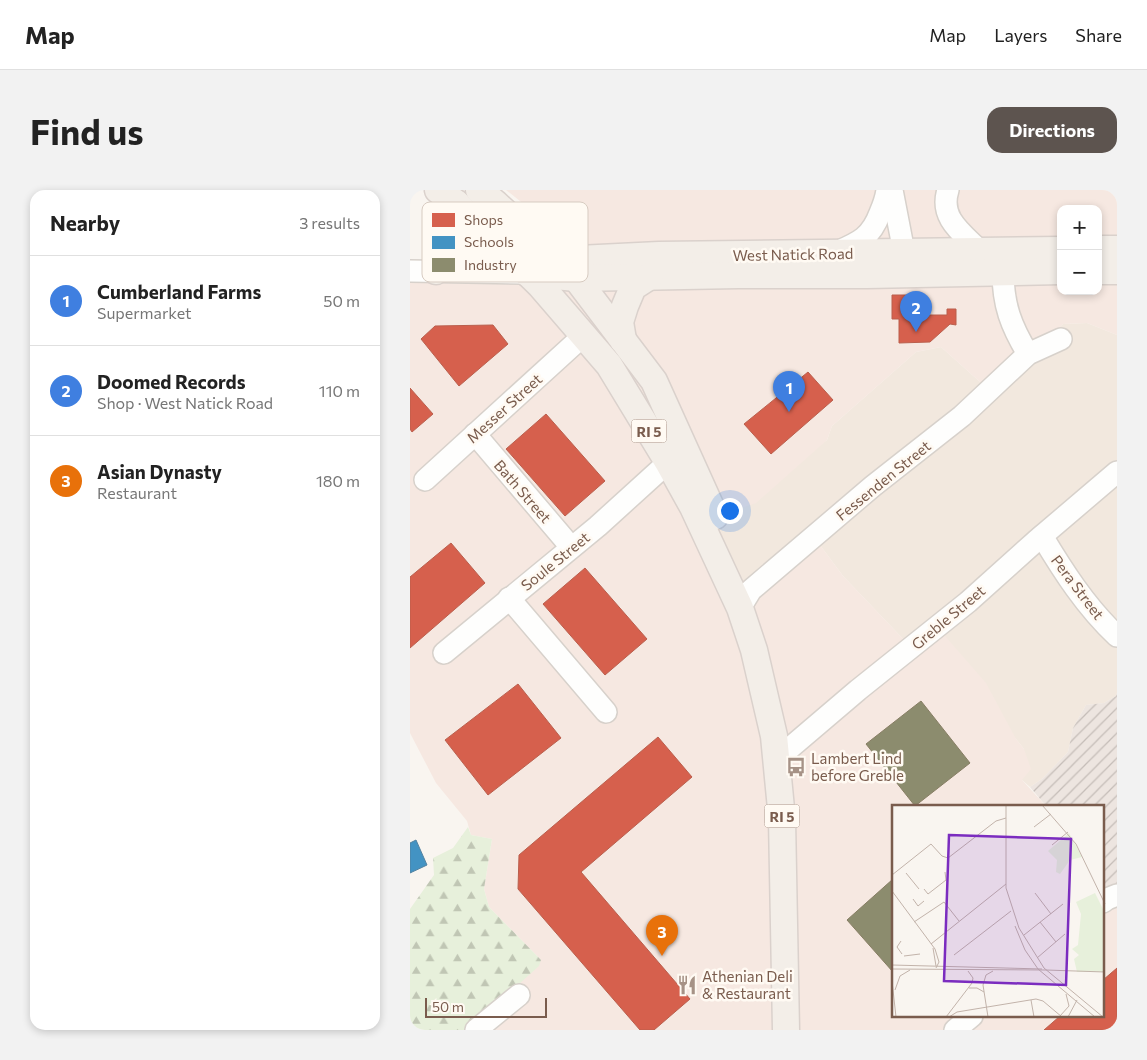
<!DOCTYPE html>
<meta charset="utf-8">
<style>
body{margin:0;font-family:Commissioner,sans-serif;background:#f2f2f2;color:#222}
.controls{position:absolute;right:15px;top:15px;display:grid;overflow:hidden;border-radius:10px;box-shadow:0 2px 8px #0003}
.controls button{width:45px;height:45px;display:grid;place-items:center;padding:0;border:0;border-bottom:1px solid #e0e0e0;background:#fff;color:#222;font:25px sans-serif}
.scale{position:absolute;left:15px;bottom:12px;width:122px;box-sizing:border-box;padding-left:5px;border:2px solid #7a5c4d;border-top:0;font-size:14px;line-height:18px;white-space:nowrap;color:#7a5c4d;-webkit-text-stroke:4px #fffaf3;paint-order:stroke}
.you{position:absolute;left:319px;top:320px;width:18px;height:18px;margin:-12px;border:4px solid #fff;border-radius:50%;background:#1a73e8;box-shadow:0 0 0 8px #1a73e833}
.badge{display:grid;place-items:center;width:32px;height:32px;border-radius:50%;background:#5d544f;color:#fff;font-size:16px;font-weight:700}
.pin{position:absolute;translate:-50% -41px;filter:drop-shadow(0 1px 2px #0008)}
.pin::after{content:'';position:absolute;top:26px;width:18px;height:15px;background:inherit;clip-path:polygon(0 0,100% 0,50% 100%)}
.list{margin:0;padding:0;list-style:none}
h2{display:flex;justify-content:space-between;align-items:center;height:65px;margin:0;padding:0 20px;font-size:21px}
h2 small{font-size:16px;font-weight:400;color:#767676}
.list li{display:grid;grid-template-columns:32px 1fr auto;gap:15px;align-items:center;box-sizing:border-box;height:90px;padding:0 20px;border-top:1px solid #e0e0e0}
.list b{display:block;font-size:19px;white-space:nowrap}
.list p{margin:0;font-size:16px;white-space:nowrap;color:#767676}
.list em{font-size:16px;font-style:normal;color:#767676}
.map{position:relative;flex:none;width:707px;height:840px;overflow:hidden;border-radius:15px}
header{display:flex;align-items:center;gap:30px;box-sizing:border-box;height:70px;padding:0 25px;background:#fff;border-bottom:1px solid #e0e0e0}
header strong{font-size:24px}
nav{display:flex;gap:28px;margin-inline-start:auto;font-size:18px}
.intro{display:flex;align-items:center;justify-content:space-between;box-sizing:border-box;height:120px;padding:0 30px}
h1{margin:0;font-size:35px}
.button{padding:12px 22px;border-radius:15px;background:#5d544f;color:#fff;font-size:18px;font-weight:700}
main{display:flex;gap:30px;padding:0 30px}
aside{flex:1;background:#fff;border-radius:15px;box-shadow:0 2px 8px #0003}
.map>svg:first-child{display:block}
.residential{fill:#f2e8de}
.commercial{fill:#f6e8e1;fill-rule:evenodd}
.industrial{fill:url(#industrial-furrows)}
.forest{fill:url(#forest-firs)}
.shops{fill:#d6604d;stroke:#ba5f4d}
.schools{fill:#4393c3;stroke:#5482a0}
.industry{fill:#8c8c6e;stroke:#877e64}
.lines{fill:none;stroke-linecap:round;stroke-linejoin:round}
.minor-casing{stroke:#d7d1cb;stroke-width:24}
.major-casing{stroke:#dad1cc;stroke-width:29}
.minor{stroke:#fefefd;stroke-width:21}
.major{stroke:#f3eee8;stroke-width:26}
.labels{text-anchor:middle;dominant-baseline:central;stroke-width:5;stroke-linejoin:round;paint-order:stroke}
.shield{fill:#fffaf3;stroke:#a28b7f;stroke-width:1}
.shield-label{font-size:14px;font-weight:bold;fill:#7a5c4d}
.street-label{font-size:15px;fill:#7a5c4d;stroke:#fffaf3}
.poi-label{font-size:15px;fill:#7a5c4d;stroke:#fffaf3;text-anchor:start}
.inset-road{fill:none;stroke:#c2b3aa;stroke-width:1}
.view{fill:#7b2cbf;fill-opacity:0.15;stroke:#7b2cbf;stroke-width:2.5}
.inset-edge{fill:none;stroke:#7a5c4d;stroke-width:2.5}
.key{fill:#fffaf3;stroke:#d7cbc1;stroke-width:1}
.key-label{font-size:14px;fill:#7a5c4d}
</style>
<header>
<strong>Map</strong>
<nav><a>Map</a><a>Layers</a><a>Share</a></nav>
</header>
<div class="intro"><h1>Find us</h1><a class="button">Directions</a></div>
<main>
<aside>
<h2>Nearby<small>3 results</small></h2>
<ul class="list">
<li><span class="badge" style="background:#3f7fe0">1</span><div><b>Cumberland Farms</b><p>Supermarket</p></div><em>50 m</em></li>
<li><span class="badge" style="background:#3f7fe0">2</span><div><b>Doomed Records</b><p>Shop · West Natick Road</p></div><em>110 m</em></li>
<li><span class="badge" style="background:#e8710a">3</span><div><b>Asian Dynasty</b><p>Restaurant</p></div><em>180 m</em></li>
</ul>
</aside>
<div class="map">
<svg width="707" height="840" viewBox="0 0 707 840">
<defs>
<pattern id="industrial-furrows" width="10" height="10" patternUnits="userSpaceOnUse" patternTransform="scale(1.25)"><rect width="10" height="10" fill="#ede5e0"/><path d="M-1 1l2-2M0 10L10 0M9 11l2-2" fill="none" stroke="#c5bdb8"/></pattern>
<pattern id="forest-firs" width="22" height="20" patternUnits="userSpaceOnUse" patternTransform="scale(1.25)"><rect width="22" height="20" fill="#e7f0db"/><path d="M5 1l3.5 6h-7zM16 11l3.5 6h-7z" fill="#c0c6b4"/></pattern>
</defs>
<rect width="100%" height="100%" fill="#f9f5f0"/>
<path class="residential" d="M677,133L707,145V503L706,506L694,513L676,515L663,538L658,562L632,589L620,597L612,590L614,559L606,549L497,453L433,386L404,347L331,413L322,371L306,331L307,326L417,250L422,236L506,162L531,157L578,199L653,134Z"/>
<path class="commercial" d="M96,0H707V145L677,133L653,134L578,199L531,157L506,162L422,236L417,250L346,313L307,326L306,331L322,371L328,412L404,347L433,386L497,453L528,438L576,493L606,549L614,559L621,579L612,590L636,616H483V826H693V713L707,708V840H58L131,770L79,717L74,699L82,649L61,645L57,631L26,593L0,543V71L168,57ZM651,19H688V101H651Z"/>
<path class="industrial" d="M707,503V708L693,713V616H636L620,597L632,589L658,562L663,538L676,515L694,513L706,506Z"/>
<path class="forest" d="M58,637L61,645L82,649L74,699L79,717L131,770L129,776L58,840H0V719L24,685L23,668L43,658Z"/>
<g class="shops">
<path d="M482,105H509V125H537V119H546V135L540,134L520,152L489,153V129H482Z"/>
<path d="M83,135L98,154L49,196L11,149L25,136Z"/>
<path d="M398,182L423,210L361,264L334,234Z"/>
<path d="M0,198L23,224L2,242L0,239Z"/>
<path d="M136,224L195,291L155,326L96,259Z"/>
<path d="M41,353L75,393L0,458V387Z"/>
<path d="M175,378L237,449L195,485L133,414Z"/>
<path d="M108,494L151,548L78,605L35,550Z"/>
<path d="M248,547L282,587L171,682L280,809L244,840H230L108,699L109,665Z"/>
<path d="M707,778V840H634L650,826H693V790Z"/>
</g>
<path class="schools" d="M6,650L17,675L0,683V653Z"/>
<g class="industry">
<path d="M511,511L560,573L505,616L456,554Z"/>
<path d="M483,689V782L437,730Z"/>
</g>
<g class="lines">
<defs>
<g id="minor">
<path d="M482,0L494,62V76"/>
<path d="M538,0C529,28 552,43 570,61"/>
<path d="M427,62C450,52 461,47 470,23C473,16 476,8 477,0"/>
<path d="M0,81L117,83"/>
<path d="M593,82C593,115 601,136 618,164"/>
<path d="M65,244L161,357"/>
<path d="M15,290L173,146"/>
<path d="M632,346C653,381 676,417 707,446"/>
<path d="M99,408L196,522"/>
<path d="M330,418L341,400L463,296L552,226L618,164L651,149"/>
<path d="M34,463L188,336L253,277"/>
<path d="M367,569L448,500L558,412L626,351L707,282"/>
<path d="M693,712L697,709L707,705"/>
<path d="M66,840L109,805"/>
<path d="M545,840L562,826"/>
</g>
<g id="major">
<path d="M28,0L46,13L130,95L199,175L258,272L283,317L330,418L344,460L364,546L372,629L376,840"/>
<path d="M69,0L85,13L166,88L244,191L305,326"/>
<path d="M688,59H707"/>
<path d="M26,81C30,78 36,75 39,71C54,56 49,32 46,13"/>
<path d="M688,81H707"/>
<path d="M117,83L148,70L249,65L651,60"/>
<path d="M134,85L166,88L328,85H457L651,81"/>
<path d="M213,150L210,132L215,116L223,97L240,86"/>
</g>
</defs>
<use href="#minor" class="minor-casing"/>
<use href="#major" class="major-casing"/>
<use href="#minor" class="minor"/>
<use href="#major" class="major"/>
</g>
<defs>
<symbol id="bus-bare" viewBox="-9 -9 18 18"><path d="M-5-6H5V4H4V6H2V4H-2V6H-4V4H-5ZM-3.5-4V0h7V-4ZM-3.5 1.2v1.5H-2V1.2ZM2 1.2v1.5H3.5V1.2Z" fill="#a69286" stroke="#fffaf3" stroke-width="2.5" paint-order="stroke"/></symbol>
<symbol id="restaurant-bare" viewBox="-9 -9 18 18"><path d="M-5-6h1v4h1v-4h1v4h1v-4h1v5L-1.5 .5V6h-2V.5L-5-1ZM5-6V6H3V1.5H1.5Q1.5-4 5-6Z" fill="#a69286" stroke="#fffaf3" stroke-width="2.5" paint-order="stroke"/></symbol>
</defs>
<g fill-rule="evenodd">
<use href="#bus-bare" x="372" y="563" width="28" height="28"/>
<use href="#restaurant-bare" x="263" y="781" width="28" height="28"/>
</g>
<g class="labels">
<g class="shield">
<rect x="221.5" y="229.5" width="35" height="23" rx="4"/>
<rect x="354.5" y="614.5" width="35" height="23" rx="4"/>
</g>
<g class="shield-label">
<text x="239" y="241">RI 5</text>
<text x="372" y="626">RI 5</text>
</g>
<g class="street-label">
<text transform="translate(383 64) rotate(-1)">West Natick Road</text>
<text transform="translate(94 218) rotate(-42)">Messer Street</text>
<text transform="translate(473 290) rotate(-39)">Fessenden Street</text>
<text transform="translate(113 301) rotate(49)">Bath Street</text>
<text transform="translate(145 371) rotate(-39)">Soule Street</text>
<text transform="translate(668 397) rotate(53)">Pera Street</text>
<text transform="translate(538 427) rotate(-40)">Greble Street</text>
</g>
<g class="poi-label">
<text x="401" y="568">Lambert Lind<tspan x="401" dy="17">before Greble</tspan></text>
<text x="292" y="786">Athenian Deli<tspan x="292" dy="17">&amp; Restaurant</tspan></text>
</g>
</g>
<g transform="translate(482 615)">
<rect width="212" height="212" fill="#f9f5f0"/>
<path d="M177,28L190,52L178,55L168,69L164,67L165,55L156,46Z" fill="#e7f0db"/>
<path d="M203,88L212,106V167H185L182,154L187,150L180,144L186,140L189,109L184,97Z" fill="#e7f0db"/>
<path class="inset-road" d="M114,0V83L127,123L152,163L211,212M150,0L184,39L213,99M142,22L159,9M160,40L176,27M14,68L27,84M0,70L39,39L50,51L56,53L104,16L114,13M32,84L36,89L54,75L53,67M0,86L43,144L47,157L44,163M143,88L159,109M21,94L26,101L32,96M22,117L52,97L67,116M148,117L164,137M123,121L133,145L146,164L203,212M132,130L171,99M9,136L5,142L10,149M39,139L114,79M41,143L44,161M62,150L119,106M12,151L28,149M145,153L173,129M0,160L150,164M0,164L154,165M154,165L213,167M0,176L4,212M77,183H85L92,187M3,185L8,171L18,165M139,195L142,212M168,211L177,201L174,189M54,212L80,178L81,173L76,166M57,212L65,207L144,194L151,196L170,212M96,212L91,180L94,170L101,166M176,212L185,195"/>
<path class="view" d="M57,30L179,34L174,180L52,176Z"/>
<rect width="212" height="212" class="inset-edge"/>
</g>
<rect x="12" y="12" width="166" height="80" rx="8" class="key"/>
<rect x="22" y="23" width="23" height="14" fill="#d6604d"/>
<rect x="22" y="46" width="23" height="13" fill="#4393c3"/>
<rect x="22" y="68" width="23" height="14" fill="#8c8c6e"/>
<g class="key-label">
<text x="54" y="35">Shops</text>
<text x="54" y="57">Schools</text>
<text x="54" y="80">Industry</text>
</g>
</svg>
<div class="controls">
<button>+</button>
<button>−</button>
</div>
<div class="scale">50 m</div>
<div class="you"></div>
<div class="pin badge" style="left:379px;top:222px;background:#3f7fe0">1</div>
<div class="pin badge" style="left:506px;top:142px;background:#3f7fe0">2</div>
<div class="pin badge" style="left:252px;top:766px;background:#e8710a">3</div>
</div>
</main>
